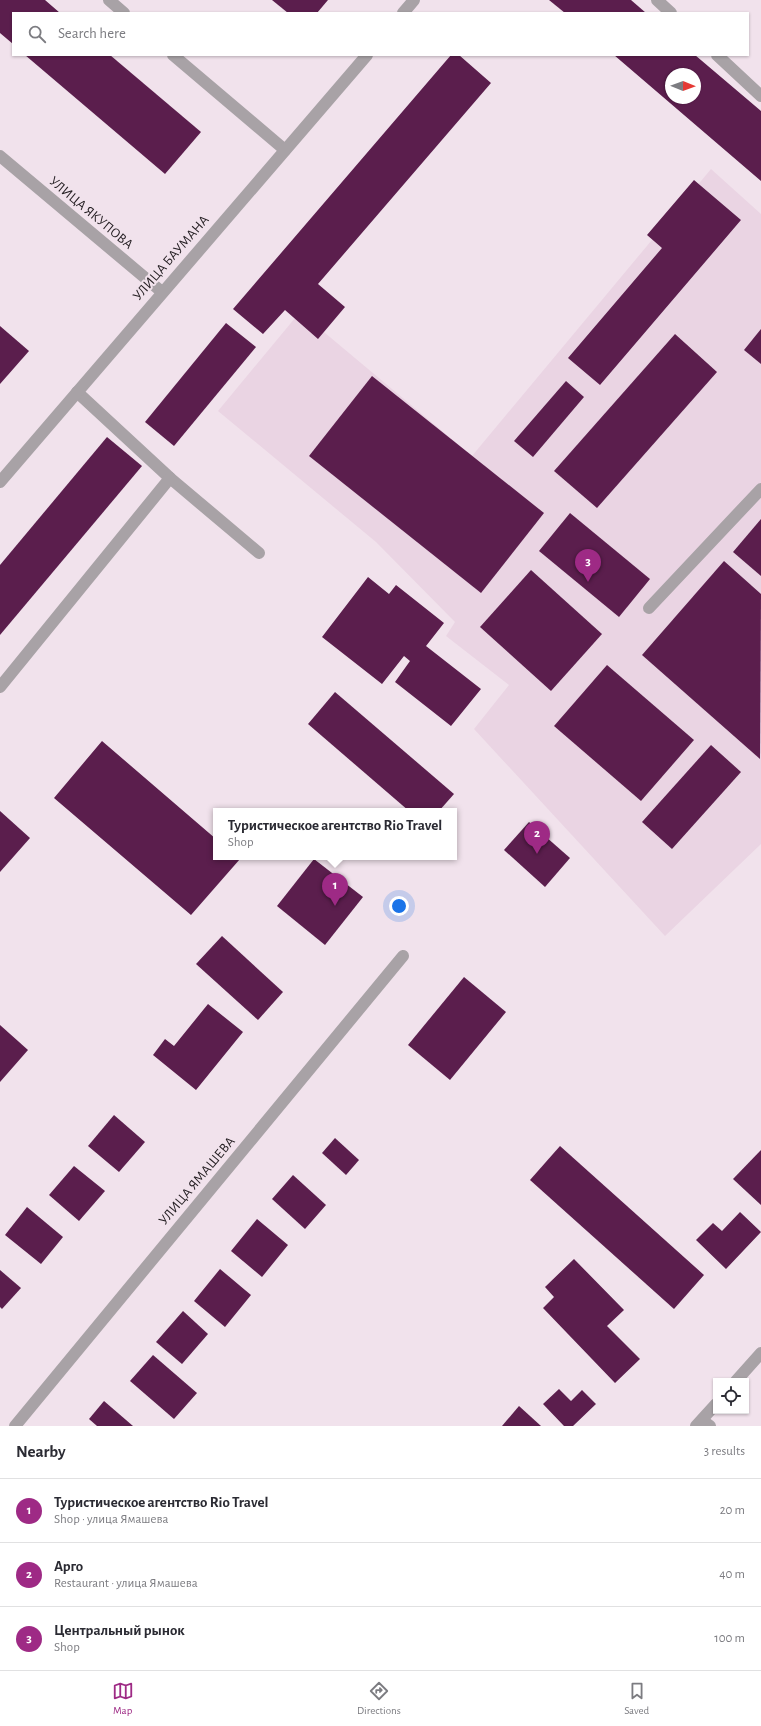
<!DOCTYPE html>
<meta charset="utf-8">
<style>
body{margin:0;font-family:"Alegreya Sans",sans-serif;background:#f7f7f7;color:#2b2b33}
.controls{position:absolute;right:12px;bottom:12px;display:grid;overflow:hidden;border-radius:0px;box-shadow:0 1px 3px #0004}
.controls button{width:36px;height:36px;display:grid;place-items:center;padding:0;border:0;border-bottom:1px solid #e1e1e2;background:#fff;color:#2b2b33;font:20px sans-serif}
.compass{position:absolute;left:665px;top:68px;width:36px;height:36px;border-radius:50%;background:#fff;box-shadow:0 1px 3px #0004;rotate:91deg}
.you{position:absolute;left:399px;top:906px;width:14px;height:14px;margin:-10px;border:3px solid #fff;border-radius:50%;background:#1a73e8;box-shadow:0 0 0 6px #1a73e833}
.badge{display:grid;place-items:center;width:26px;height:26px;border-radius:50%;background:#9e2a85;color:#fff;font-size:13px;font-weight:700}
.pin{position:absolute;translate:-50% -33px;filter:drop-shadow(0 1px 2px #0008)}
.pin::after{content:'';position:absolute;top:21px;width:14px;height:12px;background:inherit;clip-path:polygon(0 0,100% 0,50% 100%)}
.popup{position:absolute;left:213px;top:808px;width:244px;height:52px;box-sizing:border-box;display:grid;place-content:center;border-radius:0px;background:#fff;filter:drop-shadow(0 1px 3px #0005);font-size:13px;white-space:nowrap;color:#7c7c81}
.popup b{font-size:15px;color:#2b2b33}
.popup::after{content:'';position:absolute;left:50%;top:100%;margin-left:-8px;border:8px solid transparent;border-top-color:#fff}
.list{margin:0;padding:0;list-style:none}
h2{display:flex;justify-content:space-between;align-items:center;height:52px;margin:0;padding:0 16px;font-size:17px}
h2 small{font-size:13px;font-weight:400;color:#7c7c81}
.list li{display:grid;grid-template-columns:26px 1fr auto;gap:12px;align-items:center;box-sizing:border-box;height:64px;padding:0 16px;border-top:1px solid #e1e1e2}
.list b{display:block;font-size:15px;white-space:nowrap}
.list p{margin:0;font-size:13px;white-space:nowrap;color:#7c7c81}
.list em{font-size:13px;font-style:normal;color:#7c7c81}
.icon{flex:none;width:22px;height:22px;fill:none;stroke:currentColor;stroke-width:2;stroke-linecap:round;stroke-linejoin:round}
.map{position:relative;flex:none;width:761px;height:1426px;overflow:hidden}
.search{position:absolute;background:#fff;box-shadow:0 1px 3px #0004;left:12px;right:12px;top:12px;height:44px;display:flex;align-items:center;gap:10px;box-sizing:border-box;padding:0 14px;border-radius:0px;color:#7c7c81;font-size:15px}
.sheet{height:244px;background:#fff}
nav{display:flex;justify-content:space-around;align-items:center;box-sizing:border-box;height:56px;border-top:1px solid #e1e1e2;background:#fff;font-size:11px;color:#7c7c81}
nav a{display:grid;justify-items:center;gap:2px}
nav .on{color:#9e2a85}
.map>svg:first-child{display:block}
.built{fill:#ead4e3}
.building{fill:#5b1e4d;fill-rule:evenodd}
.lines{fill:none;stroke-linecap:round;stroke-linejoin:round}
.service{stroke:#a8a2a6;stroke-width:12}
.minor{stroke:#a8a2a6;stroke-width:12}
.labels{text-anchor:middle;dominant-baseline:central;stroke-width:4;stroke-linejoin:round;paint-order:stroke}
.street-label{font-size:14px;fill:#272125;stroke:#f1e2ec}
</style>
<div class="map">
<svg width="761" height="1426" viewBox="0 0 761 1426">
<rect width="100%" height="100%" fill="#f1e2ec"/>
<path class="built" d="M711,169L761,214V844L665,936L474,729L509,685L446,636L455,622L376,542L218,411L300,312L472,456Z"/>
<g class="building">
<path d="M0,0H45L60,13H13V44L0,33Z"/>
<path d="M272,0H328L317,13H288Z"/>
<path d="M549,0H631L646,13H565Z"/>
<path d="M25,55H110L201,132L165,174Z"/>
<path d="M451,55H459L491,83L318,284L345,307L318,339L285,310L263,334L233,309Z"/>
<path d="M614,55H695L761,111V181ZM671,74H695V98H671Z"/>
<path d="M694,180L741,220L600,385L568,358L662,248L647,235Z"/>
<path d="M226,323L256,347L174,446L145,422Z"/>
<path d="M0,326L29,351L0,384Z"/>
<path d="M761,329V364L744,350Z"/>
<path d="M675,334L717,372L597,508L554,471Z"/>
<path d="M372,376L544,513L481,593L309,456Z"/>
<path d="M566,381L584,397L533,457L514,441Z"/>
<path d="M107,437L142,466L0,635V565Z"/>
<path d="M570,513L650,579L619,617L539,551Z"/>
<path d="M761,519V576L733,552Z"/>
<path d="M724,561L761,594L760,759L642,655Z"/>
<path d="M531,570L602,634L551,691L480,627Z"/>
<path d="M368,577L389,594L396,585L444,623L426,646L481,689L451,726L395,682L410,661L404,656L382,684L322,637Z"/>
<path d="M607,665L694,740L641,801L554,726Z"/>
<path d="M335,692L454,794L439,811H409L308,724Z"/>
<path d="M102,741L216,839V857H237L240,859L191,915L54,798Z"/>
<path d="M711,745L741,772L672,849L642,822Z"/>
<path d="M0,811L30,838L0,872Z"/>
<path d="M529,822L570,858L545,887L504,850Z"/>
<path d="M314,859L363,897L325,945L277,906Z"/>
<path d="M222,936L283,992L258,1020L196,964Z"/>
<path d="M464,977L506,1012L450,1080L408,1045Z"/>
<path d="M208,1004L243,1032L196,1090L153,1055L165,1039L174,1046Z"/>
<path d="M0,1025L28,1050L0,1082Z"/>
<path d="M114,1115L145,1142L119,1172L88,1146Z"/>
<path d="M335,1138L359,1160L346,1175L322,1153Z"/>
<path d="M560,1146L704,1275L674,1309L530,1180Z"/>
<path d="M761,1150V1205L733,1179Z"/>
<path d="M74,1166L105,1191L79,1221L49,1195Z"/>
<path d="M293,1175L326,1205L305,1229L272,1199Z"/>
<path d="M27,1207L63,1237L41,1264L5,1235Z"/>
<path d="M740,1212L761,1232L726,1269L696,1240L713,1223L722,1231Z"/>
<path d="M257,1219L288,1245L262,1277L231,1251Z"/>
<path d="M574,1259L624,1310L607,1326L640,1359L615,1383L543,1308L554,1297L545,1287Z"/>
<path d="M220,1269L251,1295L225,1327L194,1301Z"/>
<path d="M0,1270L21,1288L2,1309L0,1307Z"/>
<path d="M183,1311L208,1334L182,1364L156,1342Z"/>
<path d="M153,1355L197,1393L174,1419L130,1381Z"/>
<path d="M559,1389L571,1401L582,1390L596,1404L573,1426H564L543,1404Z"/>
<path d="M104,1401L133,1426H97L89,1419Z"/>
<path d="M519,1406L541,1426H502Z"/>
</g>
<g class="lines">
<g class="service">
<path d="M109,0L124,13"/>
<path d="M657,0L671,13"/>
<path d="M173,55L285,150"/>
<path d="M717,55L761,96"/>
<path d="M77,392L170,478"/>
<path d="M0,687L170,478L259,553"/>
<path d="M702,1420L710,1426"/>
</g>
<g class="minor">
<path d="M403,13L414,0"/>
<path d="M0,156L162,292"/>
<path d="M0,482L367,55"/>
<path d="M649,608L761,489"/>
<path d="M736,1381L761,1353"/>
<path d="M15,1426L403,956"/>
<path d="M696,1426L716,1404"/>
</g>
</g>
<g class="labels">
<g class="street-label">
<text transform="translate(91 213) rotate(40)">УЛИЦА ЯКУПОВА</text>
<text transform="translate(171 258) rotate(-49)">УЛИЦА БАУМАНА</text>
<text transform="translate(197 1181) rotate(-50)">УЛИЦА ЯМАШЕВА</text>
</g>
</g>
</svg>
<div class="controls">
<button><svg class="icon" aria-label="locate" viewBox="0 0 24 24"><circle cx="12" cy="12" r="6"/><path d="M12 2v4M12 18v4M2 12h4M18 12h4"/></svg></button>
</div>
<svg class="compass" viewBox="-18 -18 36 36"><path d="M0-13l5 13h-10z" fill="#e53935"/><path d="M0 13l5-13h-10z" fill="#7c7c81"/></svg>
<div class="you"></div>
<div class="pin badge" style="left:335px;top:906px">1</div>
<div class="popup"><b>Туристическое агентство Rio Travel</b>Shop</div>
<div class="pin badge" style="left:537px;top:854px">2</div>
<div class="pin badge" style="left:588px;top:582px">3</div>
<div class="search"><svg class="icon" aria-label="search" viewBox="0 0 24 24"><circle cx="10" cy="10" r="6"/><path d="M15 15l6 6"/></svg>Search here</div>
</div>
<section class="sheet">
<h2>Nearby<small>3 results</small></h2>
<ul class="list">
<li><span class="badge">1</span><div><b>Туристическое агентство Rio Travel</b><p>Shop · улица Ямашева</p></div><em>20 m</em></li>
<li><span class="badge">2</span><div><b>Арго</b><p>Restaurant · улица Ямашева</p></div><em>40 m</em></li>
<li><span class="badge">3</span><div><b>Центральный рынок</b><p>Shop</p></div><em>100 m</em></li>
</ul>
</section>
<nav>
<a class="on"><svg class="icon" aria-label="map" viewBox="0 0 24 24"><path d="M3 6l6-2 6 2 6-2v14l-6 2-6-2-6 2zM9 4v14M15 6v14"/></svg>Map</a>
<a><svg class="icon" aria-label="directions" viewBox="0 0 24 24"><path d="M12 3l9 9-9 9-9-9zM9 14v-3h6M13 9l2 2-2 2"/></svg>Directions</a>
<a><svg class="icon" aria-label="saved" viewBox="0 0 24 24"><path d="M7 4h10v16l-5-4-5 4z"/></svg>Saved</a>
</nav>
